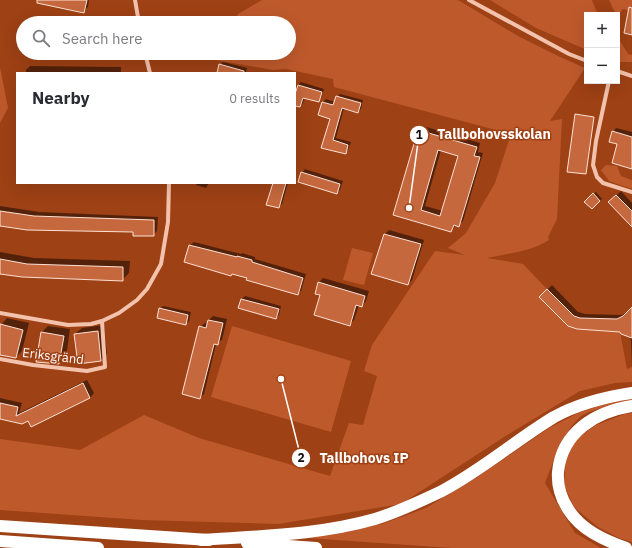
<!DOCTYPE html>
<meta charset="utf-8">
<style>
body{margin:0;font-family:"IBM Plex Sans",sans-serif;background:#f7f7f7;color:#2b2b33}
.controls{position:absolute;right:12px;top:12px;display:grid;overflow:hidden;border-radius:0px;box-shadow:0 4px 16px #0002}
.controls button{width:36px;height:36px;display:grid;place-items:center;padding:0;border:0;border-bottom:1px solid #e1e1e2;background:#fff;color:#2b2b33;font:20px sans-serif}
.list{margin:0;padding:0;list-style:none}
h2{display:flex;justify-content:space-between;align-items:center;height:52px;margin:0;padding:0 16px;font-size:17px}
h2 small{font-size:13px;font-weight:400;color:#7c7c81}
.icon{flex:none;width:22px;height:22px;fill:none;stroke:currentColor;stroke-width:2;stroke-linecap:round;stroke-linejoin:round}
.map{position:relative;flex:none;width:632px;height:548px;overflow:hidden}
.search{position:absolute;background:#fff;box-shadow:0 4px 16px #0002;left:16px;top:16px;width:280px;height:44px;display:flex;align-items:center;gap:10px;box-sizing:border-box;padding:0 14px;border-radius:22px;color:#7c7c81;font-size:15px}
.panel{position:absolute;background:#fff;box-shadow:0 4px 16px #0002;left:16px;top:72px;width:280px;height:112px;border-radius:0px}
.map>svg:first-child{display:block}
.green{fill:#be592c}
.shadow{fill:#0007;fill-rule:evenodd}
.building{fill:#c5683d;stroke:#fde1d5;fill-rule:evenodd}
.lines{fill:none;stroke-linecap:round;stroke-linejoin:round}
.street{stroke:#f3c2ac;stroke-width:4}
.highway{stroke:#fff;stroke-width:12}
.labels{text-anchor:middle;dominant-baseline:central;stroke-width:3;stroke-linejoin:round;paint-order:stroke}
.street-label{font-size:13px;fill:#fff;stroke:#9e4115}
.leader{fill:none;stroke:#fff;stroke-width:1.5}
.callout-dot{fill:#fff;stroke:#9e4115;stroke-width:1.5}
.mark-label{font-size:12px;text-anchor:middle;font-weight:bold;fill:#111}
.callout-label{font-size:14px;text-anchor:middle;font-weight:bold;fill:#fff;stroke:#9e4115;stroke-width:3;stroke-linejoin:round;paint-order:stroke}
</style>
<div class="map">
<svg width="632" height="548" viewBox="0 0 632 548">
<rect width="100%" height="100%" fill="#9e4115"/>
<g class="green">
<path d="M262,0H458L518,36L558,56L585,68L550,121L562,119L557,219L548,237L549,240C530,252 509,253 487,258L523,264L547,289L539,297L568,326L577,329L620,332L627,369L632,367V382L615,383L580,391L504,437L401,504L278,524L142,520L0,510V439L80,450L144,415L199,438L330,476L349,423L363,425L377,376L364,371L372,345L435,251L465,255L448,248L466,233L495,183L511,134L334,87L333,79L286,69L273,70L215,60L218,53H289V23H233L238,14Z"/>
<path d="M490,0H592L598,15H587V50L536,28Z"/>
<path d="M609,0H632V12L623,9L617,17Z"/>
<path d="M617,36L628,54L632,55V62H617Z"/>
<path d="M0,67L8,108L0,123Z"/>
<path d="M606,165L617,166L621,176L632,180V189L609,181L601,170Z"/>
<path d="M352,248L373,253L364,285L343,280Z"/>
<path d="M232,326L351,361L331,432L211,397Z"/>
<path d="M632,399V402C619,404 589,409 579,418C561,435 554,461 545,483L575,533L601,548H452L307,538L382,524L426,508L476,478L549,428L580,412L601,405Z"/>
<path d="M632,413V542L619,538L598,527L574,507L564,485L566,458L576,439L596,425L625,414Z"/>
</g>
<g class="shadow">
<path d="M40,0H89L88,7L83,11Z"/>
<path d="M223,62L247,68L246,73H218L220,65Z"/>
<path d="M30,66L121,67V73H26V70Z"/>
<path d="M301,82L324,89L321,98L318,101L305,97L303,103L300,106L295,105V91H297L298,85Z"/>
<path d="M340,94L363,100L361,109L358,112L344,108L336,138L351,142L348,150L345,153L323,147L331,118L323,102L326,99L335,102L337,97Z"/>
<path d="M577,114L594,117L586,173L576,115Z"/>
<path d="M423,126L480,143L478,152L483,153L463,221L459,225H456L451,231L395,214L419,130ZM441,150L459,155L443,211L425,206Z"/>
<path d="M616,128L632,132V168L613,132Z"/>
<path d="M305,169L343,181L340,190L337,193L302,173Z"/>
<path d="M197,183H209L206,188L196,185Z"/>
<path d="M274,183H288L282,204L278,207Z"/>
<path d="M621,191L632,203V225L609,202Z"/>
<path d="M596,192L602,199L592,208L586,202Z"/>
<path d="M0,206L39,212L158,217L157,231L153,235L134,231L0,225Z"/>
<path d="M389,230L424,240L412,280L408,284L372,274L385,234Z"/>
<path d="M194,242L241,254L242,253L255,257V259L306,274L301,291L298,294L248,277L233,273L231,275L186,262L190,245Z"/>
<path d="M0,252L34,258L130,261L129,273L122,280L0,273Z"/>
<path d="M323,278L369,291L366,301L362,306L359,305L354,320L350,324L319,282Z"/>
<path d="M552,285L578,312L585,314L622,315L628,312L632,309V366L631,340L629,336L621,331L577,328L540,297Z"/>
<path d="M245,296L281,306L279,315L276,318L239,307L242,299Z"/>
<path d="M163,306L191,312L189,321L186,324L160,309Z"/>
<path d="M213,316L227,319L222,340L216,344L204,394L199,398L200,327L205,323L208,324L209,320Z"/>
<path d="M7,318L29,323L22,351L16,357L0,354V327L1,325Z"/>
<path d="M104,325L107,354L101,360L75,334L82,328Z"/>
<path d="M48,326L70,329L66,357L59,363L42,332Z"/>
<path d="M87,380L94,393L90,398L32,426L29,420L0,418V398L22,403L19,413Z"/>
</g>
<g class="building">
<path d="M37,0H87L84,13L37,3Z"/>
<path d="M629,7L632,8V35L624,33Z"/>
<path d="M219,64L244,71V73H217Z"/>
<path d="M298,85L322,92L319,102L303,98L300,107L295,106V94Z"/>
<path d="M336,96L361,103L358,113L342,108L333,140L348,145L346,154L321,148L330,119L318,115L322,102L333,105Z"/>
<path d="M575,114L594,117L586,174L567,172Z"/>
<path d="M418,130L477,147L474,156L480,157L459,227L454,225L451,232L393,215ZM438,150L458,156L440,216L421,210Z"/>
<path d="M612,131L632,137V169L612,163L617,144L609,142Z"/>
<path d="M301,172L340,184L337,194L298,182Z"/>
<path d="M273,183H286L279,208L266,205Z"/>
<path d="M593,193L600,201L592,209L584,202Z"/>
<path d="M616,195L632,211V227L608,202Z"/>
<path d="M0,211L34,216L154,220V236H133V232L27,230L0,226Z"/>
<path d="M384,234L421,244L408,285L371,274Z"/>
<path d="M189,245L237,257V256L252,260V262L303,278L298,295L246,280L247,278L232,274L231,276L184,262Z"/>
<path d="M0,259L27,264L123,267V281L22,277L0,274Z"/>
<path d="M318,282L365,296L362,307L356,305L350,326L314,315L320,295L315,294Z"/>
<path d="M547,289L574,316L580,318L617,319L623,316L632,307V338L621,334L620,332L577,329L568,326L539,297Z"/>
<path d="M241,299L279,309L276,319L238,308Z"/>
<path d="M159,308L188,315L186,325L157,318Z"/>
<path d="M208,320L223,323L218,345L214,344L200,399L182,394L199,326L206,328Z"/>
<path d="M0,324L23,330L16,358L0,355Z"/>
<path d="M98,331L101,361L78,364L74,334Z"/>
<path d="M41,332L64,336L59,364L36,362Z"/>
<path d="M83,383L90,398L31,427L28,421L22,424L0,419V403L18,407L16,416Z"/>
</g>
<g class="lines">
<g class="street">
<path d="M135,0L139,23"/>
<path d="M469,0L569,54L587,61"/>
<path d="M145,53L150,73"/>
<path d="M617,71L632,76"/>
<path d="M609,81L596,141L593,165L597,177L603,183L632,192"/>
<path d="M0,313L68,325L91,324L102,321L119,313L137,300L147,289L161,264L168,222L169,183"/>
<path d="M0,359L33,365L87,371L105,367L102,321"/>
</g>
<g class="highway">
<path d="M0,526L209,540"/>
<path d="M201,540C259,536 319,535 375,519C398,512 421,501 442,491C482,470 516,440 554,417C578,404 605,397 632,393"/>
<path d="M0,541L98,548"/>
<path d="M247,543L316,548"/>
<path d="M626,548C604,540 581,530 568,509C561,498 557,486 558,472C562,432 595,412 632,406"/>
</g>
</g>
<g class="labels">
<g class="street-label">
<text transform="translate(53 356) rotate(7)">Eriksgränd</text>
</g>
</g>
<path class="leader" d="M409 208L419 135M281 379L301 458"/>
<g class="callout-dot">
<circle cx="409" cy="208" r="4"/>
<circle cx="281" cy="379" r="4"/>
<circle cx="419" cy="135" r="10"/>
<circle cx="301" cy="458" r="10"/>
</g>
<g class="mark-label">
<text x="419" y="139">1</text>
<text x="301" y="462">2</text>
</g>
<g class="callout-label">
<text x="494" y="139">Tallbohovsskolan</text>
<text x="364" y="463">Tallbohovs IP</text>
</g>
</svg>
<div class="controls">
<button>+</button>
<button>−</button>
</div>
<div class="search"><svg class="icon" aria-label="search" viewBox="0 0 24 24"><circle cx="10" cy="10" r="6"/><path d="M15 15l6 6"/></svg>Search here</div>
<section class="panel">
<h2>Nearby<small>0 results</small></h2>
<ul class="list">
</ul>
</section>
</div>
